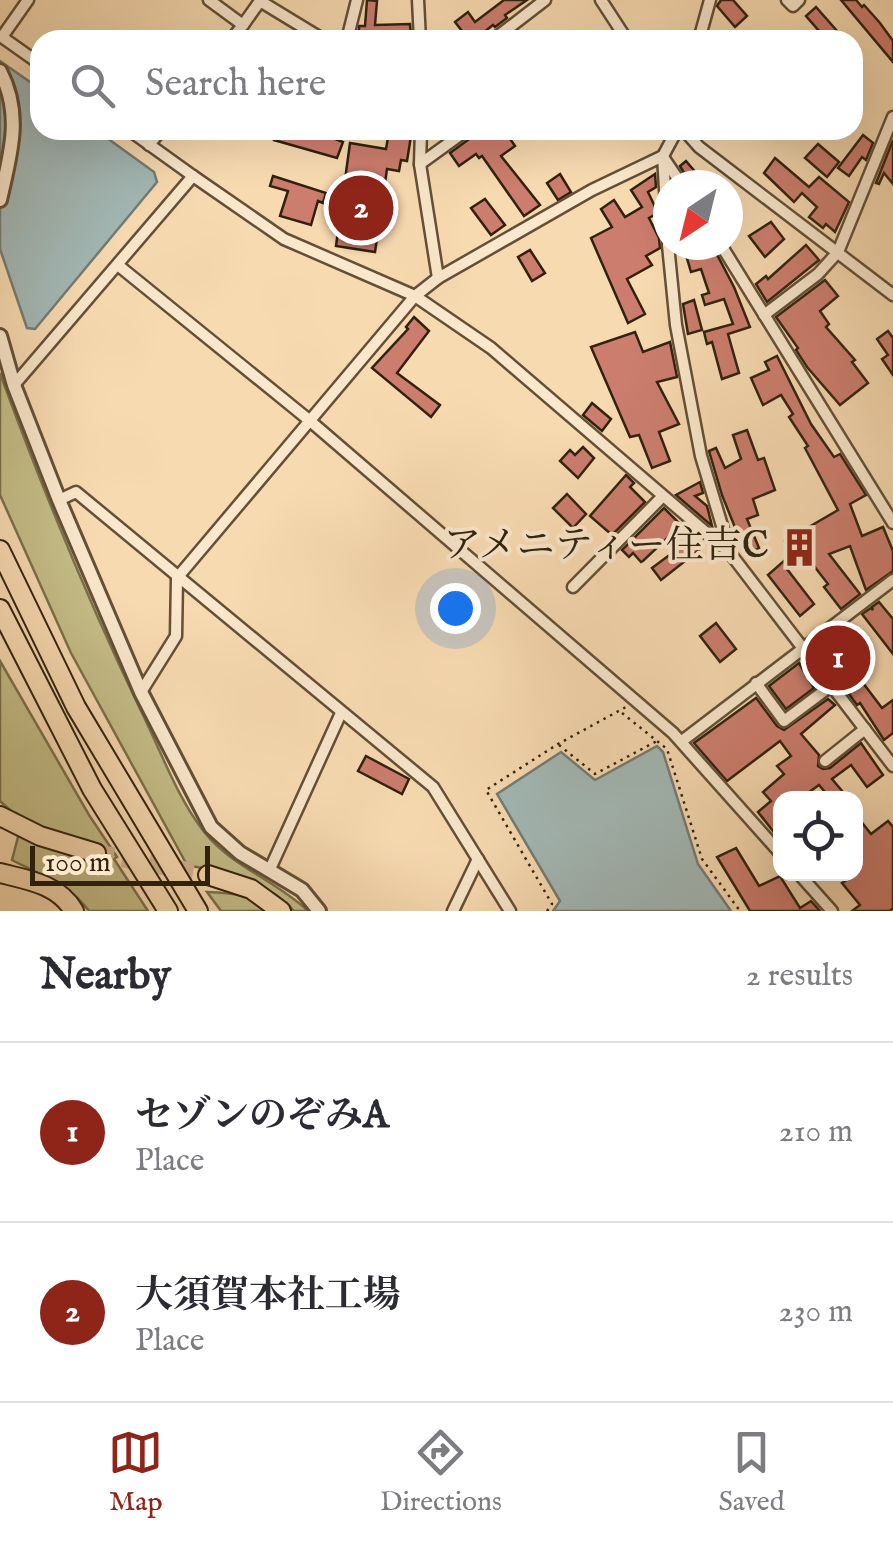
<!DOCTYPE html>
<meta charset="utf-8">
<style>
body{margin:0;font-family:"IM FELL English","Noto Serif JP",serif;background:#f2f2f3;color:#2b2b33}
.controls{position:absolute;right:30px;bottom:30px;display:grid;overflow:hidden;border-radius:20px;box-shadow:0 10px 40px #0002}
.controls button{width:90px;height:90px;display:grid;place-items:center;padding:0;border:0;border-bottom:2px solid #e1e1e2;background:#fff;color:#2b2b33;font:50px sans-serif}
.compass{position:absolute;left:653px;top:170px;width:90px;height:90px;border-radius:50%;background:#fff;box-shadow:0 10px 40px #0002;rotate:215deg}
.scale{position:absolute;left:30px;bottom:25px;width:180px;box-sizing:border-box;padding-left:10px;border:5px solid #31220e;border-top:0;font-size:28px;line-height:35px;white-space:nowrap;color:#31220e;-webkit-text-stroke:8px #fae7cc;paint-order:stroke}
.you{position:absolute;left:455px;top:608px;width:35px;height:35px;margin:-25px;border:8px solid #fff;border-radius:50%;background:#1a73e8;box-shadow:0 0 0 15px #1a73e833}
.badge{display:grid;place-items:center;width:65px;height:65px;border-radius:50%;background:#8f2418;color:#fff;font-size:32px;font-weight:700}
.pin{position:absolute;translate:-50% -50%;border:5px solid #fff;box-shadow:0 2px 10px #0006}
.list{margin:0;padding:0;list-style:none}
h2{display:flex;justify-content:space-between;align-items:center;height:130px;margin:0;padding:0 40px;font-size:42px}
h2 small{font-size:32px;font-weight:400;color:#7c7c81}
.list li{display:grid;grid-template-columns:65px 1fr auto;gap:30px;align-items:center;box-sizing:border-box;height:180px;padding:0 40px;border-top:2px solid #e1e1e2}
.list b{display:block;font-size:38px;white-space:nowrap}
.list p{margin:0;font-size:32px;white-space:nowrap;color:#7c7c81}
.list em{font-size:32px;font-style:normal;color:#7c7c81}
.icon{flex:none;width:55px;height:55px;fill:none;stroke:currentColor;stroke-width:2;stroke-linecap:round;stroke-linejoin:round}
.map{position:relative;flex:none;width:893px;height:911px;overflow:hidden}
.search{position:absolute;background:#fff;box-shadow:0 10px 40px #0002;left:30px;right:30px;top:30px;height:110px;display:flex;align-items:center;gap:25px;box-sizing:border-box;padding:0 35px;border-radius:30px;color:#7c7c81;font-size:38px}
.sheet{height:490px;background:#fff}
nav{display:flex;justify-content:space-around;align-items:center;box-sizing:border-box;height:140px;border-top:2px solid #e1e1e2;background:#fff;font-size:28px;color:#7c7c81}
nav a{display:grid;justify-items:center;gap:5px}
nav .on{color:#8f2418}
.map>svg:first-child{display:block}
.green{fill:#c4bd87;stroke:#7a704a;stroke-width:2.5}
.water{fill:#a2b8b6;stroke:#757c73;stroke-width:2.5}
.building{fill:#cc7d6e;stroke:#31220e;stroke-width:2.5}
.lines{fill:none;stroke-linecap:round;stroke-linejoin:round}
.motorway-tunnel{stroke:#d0b590;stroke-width:18;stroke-dasharray:18 9;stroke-linecap:butt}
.minor-casing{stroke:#635037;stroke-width:15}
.tertiary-casing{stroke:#635037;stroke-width:18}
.motorway-casing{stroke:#31220e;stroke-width:22}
.path{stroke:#31220e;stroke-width:2.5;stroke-dasharray:2.5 5;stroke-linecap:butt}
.minor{stroke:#fae7cc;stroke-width:10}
.tertiary{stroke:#fae7cc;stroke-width:12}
.motorway{stroke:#f8dab1;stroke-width:18}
.labels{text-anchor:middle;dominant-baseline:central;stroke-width:8;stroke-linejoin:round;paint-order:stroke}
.poi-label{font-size:38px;fill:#31220e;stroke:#fae7cc;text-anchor:end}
</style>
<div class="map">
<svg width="893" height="911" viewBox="0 0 893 911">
<rect width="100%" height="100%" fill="#f8dab1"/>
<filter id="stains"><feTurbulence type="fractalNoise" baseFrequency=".002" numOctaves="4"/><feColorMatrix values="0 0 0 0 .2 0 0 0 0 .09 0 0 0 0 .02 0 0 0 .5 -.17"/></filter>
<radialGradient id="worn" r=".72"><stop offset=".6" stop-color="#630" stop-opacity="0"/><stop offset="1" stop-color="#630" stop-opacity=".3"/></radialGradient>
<g class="green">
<path d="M0,373C42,488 88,601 141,711C161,751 177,798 205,833C230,865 278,882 308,911H294C266,879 227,873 187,865L71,653L0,495Z"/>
<path d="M0,661L89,815L117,857L114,859L148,911H89C69,884 41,875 12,860L19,833L68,839L21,820L0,801Z"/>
<path d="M207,892C230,893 253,894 270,911H221Z"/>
</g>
<g class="water">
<path d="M0,61L40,89V130H96L154,172L157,182L35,329L27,328L0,249Z"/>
<path d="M657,746L663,752L698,864L731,911H553L560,901L497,794L561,752L595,780Z"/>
</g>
<g class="building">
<path d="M367,0L377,1L375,25L410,24L411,36L359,40V26H365Z"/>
<path d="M504,0H527L505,15L507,18L495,27L493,25L474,40H469L455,22L468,12L475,22Z"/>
<path d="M721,0H733L747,16L735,27L717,6Z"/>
<path d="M841,0H856L862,7L864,5L880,23L893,41V62Z"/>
<path d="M816,7L845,40H827L806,16Z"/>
<path d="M276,130H332L327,136L343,142L337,158L274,140Z"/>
<path d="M476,130H504L515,146L501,156L540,205L524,216L482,156L479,158L476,154L459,166L450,153L472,137Z"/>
<path d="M389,132L411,136L407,161L401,160L399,171L387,169L375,252L336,246L350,143L386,149Z"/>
<path d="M863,135L873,143L866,160L862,157L849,176L838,168Z"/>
<path d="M893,140V184L884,173L879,184L876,183Z"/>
<path d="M818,144L839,162L827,177L805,158Z"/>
<path d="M775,158L809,187L819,177L849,202L835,232L826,224L823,228L809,217L817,207L802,193L794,202L764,173Z"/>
<path d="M686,161L703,181L709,174L721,185H691L680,166Z"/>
<path d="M560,174L571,192L558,200L547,183Z"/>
<path d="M655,174L656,187L648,192L658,213L649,218L659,238L660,248L646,256L652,265L627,279L645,314L628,323L591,238L612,227L601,209L614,200L625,217L642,207L631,190Z"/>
<path d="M273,176L326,193L323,203L318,201L311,225L280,216L288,191L270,186Z"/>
<path d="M485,199L505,225L491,235L471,208Z"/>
<path d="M771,222L784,239L765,257L749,236Z"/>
<path d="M683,245H712L734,287L750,327L728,334L739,373L722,379L712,342L707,344L704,332L733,324L724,299L705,305L702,295L709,293L701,269L691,272Z"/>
<path d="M806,245L819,260L767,302L756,284L766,276L768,279Z"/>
<path d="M530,250L545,273L532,281L518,257Z"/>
<path d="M825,280L838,296L820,311L829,324L826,327L855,360L852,362L868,383L840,405L807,367L796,350L798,348L776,317Z"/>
<path d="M694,300L702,330L688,334L683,304Z"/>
<path d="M414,317L429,331L397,373L440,405L431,417L372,368L408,329L406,327Z"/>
<path d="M888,331L893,338V375L882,359L888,355L877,339Z"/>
<path d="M635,332L643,352L670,342L677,377L657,382L679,424L659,432L670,461L652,468L639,435L630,437L591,347Z"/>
<path d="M777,356L811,424L834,457L840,454L866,495L850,504L862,536L883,527L893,551V571L866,590L850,546L829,554L860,594L841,609L824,587L828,584L807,557L787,569L814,604L800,616L768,575L792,554L785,541L838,510L805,448L808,446L789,417L793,414L781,395L763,405L751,378L769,370L765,362Z"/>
<path d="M592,403L611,419L602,431L583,415Z"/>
<path d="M747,430L758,460L764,458L775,490L753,499L758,515L747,519L759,548L746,555L722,495L709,451L716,448L725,468L741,459L733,435Z"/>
<path d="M583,447L594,458L578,478L560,461L570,450L575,455Z"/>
<path d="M626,475L634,483L630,487L645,502L612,535L590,516Z"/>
<path d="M700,482L703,493L695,496L707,506L712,526L676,495Z"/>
<path d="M567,494L586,514L573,528L553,508Z"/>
<path d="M664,508L681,525L643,561L641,562L633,553L629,557L622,550Z"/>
<path d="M691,539L699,550L661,580L652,568Z"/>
<path d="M879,602L893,619V654L862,614L871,608L873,610L872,607Z"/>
<path d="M716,623L736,649L720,662L700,636Z"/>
<path d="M836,639L865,676L855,684L846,674L841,677L820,651Z"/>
<path d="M799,663L814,688L786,709L769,686Z"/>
<path d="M863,683L882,708L893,700V733L884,740L860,703L857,705L849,694Z"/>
<path d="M756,698L777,726L784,730L828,699L835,705L801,734L819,755L818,766L823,769L830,768L861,743L883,775L867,787L851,765L832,779L848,798H830L819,785L801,798H780V840L758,812L771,801L763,792L784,774L777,766L791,756L780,741L727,781L694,743Z"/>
<path d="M366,756L409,779L402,794L358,771Z"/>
<path d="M856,815L871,834L888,821L893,827V908L890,911H852L860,905L842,883L856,874Z"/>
<path d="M736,848L759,886L780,876L800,908L811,901L820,911H750L717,857Z"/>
</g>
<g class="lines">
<path class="motorway-tunnel" d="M96,853L208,875"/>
<defs>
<g id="minor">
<path d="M28,0L2,37L40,64"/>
<path d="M209,0L243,25L260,1L324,40"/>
<path d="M418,0L420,40"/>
<path d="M601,0L627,40"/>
<path d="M787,0L793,6L799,0"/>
<path d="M231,40L243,25"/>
<path d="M347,40L357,0"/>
<path d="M493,40L545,0"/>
<path d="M699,40L710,0"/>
<path d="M129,130L193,176"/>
<path d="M421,130L420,164L438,278"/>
<path d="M684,130L699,147L893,295"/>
<path d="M149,145L161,130"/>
<path d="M663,156L592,190L438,278L415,296L491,348L730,553L893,766"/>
<path d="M663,157L682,185"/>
<path d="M420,164L467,130"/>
<path d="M668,239L663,156L677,130"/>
<path d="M668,245L676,325L701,456L730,552"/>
<path d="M721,245L893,523"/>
<path d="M119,266L309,420L673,733L780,853"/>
<path d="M764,315L818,274L838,252L893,117"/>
<path d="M14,385L193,176L284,239L415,296L177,578L176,636L141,692"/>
<path d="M59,500L76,492L433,787L510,911"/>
<path d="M573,587L662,497"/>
<path d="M756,683L784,721L832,685"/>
<path d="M682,741L893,580"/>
<path d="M825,761L865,729"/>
<path d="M270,869L341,713"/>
<path d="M799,874L832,911"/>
<path d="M453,911L478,859"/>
</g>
<g id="tertiary">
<path d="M0,71C23,115 10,155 0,200"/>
<path d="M0,336L14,385L59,500L141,692L211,827L240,853L302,890L319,911"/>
</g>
<g id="motorway">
<path d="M0,550L76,707L198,911"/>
<path d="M0,609L92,789L168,911"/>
<path d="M0,816L40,836L96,853"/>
<path d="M0,873C28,880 58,884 74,911"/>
<path d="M208,875L251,889L281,911"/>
</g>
</defs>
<use href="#minor" class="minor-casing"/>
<use href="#tertiary" class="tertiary-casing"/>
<use href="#motorway" class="motorway-casing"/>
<g class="path">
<path d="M622,713L667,749L702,859L740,911"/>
<path d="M559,745L595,774L657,741"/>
<path d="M547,911L552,904L486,790L558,744L626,707"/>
</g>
<use href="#minor" class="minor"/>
<use href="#tertiary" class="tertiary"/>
<use href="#motorway" class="motorway"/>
</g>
<defs>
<symbol id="building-bare" viewBox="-9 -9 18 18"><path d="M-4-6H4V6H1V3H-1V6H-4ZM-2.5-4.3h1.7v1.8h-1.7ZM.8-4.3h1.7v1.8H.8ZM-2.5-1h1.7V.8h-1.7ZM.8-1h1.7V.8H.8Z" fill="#8f2418" stroke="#fae7cc" stroke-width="2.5" paint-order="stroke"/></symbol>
</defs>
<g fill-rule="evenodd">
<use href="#building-bare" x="772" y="520" width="55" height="55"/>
</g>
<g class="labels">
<g class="poi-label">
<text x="769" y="547">アメニティー住吉C</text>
</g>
</g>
<rect width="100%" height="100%" filter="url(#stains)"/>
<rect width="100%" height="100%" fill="url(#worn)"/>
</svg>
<div class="controls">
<button><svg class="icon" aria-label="locate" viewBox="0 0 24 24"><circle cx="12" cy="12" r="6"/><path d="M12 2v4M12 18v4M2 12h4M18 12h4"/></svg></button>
</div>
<svg class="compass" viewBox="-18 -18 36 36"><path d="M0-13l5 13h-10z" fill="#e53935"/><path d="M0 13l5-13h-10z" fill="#7c7c81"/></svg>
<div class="scale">100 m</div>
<div class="you"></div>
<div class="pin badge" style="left:838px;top:658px">1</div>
<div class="pin badge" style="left:361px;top:208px">2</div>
<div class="search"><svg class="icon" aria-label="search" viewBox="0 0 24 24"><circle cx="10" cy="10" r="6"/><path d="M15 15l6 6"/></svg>Search here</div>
</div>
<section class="sheet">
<h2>Nearby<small>2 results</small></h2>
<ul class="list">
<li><span class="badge">1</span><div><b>セゾンのぞみA</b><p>Place</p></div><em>210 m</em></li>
<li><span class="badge">2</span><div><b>大須賀本社工場</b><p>Place</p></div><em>230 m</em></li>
</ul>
</section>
<nav>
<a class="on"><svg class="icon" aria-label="map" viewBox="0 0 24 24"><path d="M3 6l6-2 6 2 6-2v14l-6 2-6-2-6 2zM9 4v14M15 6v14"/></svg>Map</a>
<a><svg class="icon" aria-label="directions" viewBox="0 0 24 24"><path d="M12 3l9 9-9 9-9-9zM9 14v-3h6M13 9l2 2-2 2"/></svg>Directions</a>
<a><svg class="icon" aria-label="saved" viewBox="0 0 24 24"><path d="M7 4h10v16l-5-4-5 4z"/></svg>Saved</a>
</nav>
